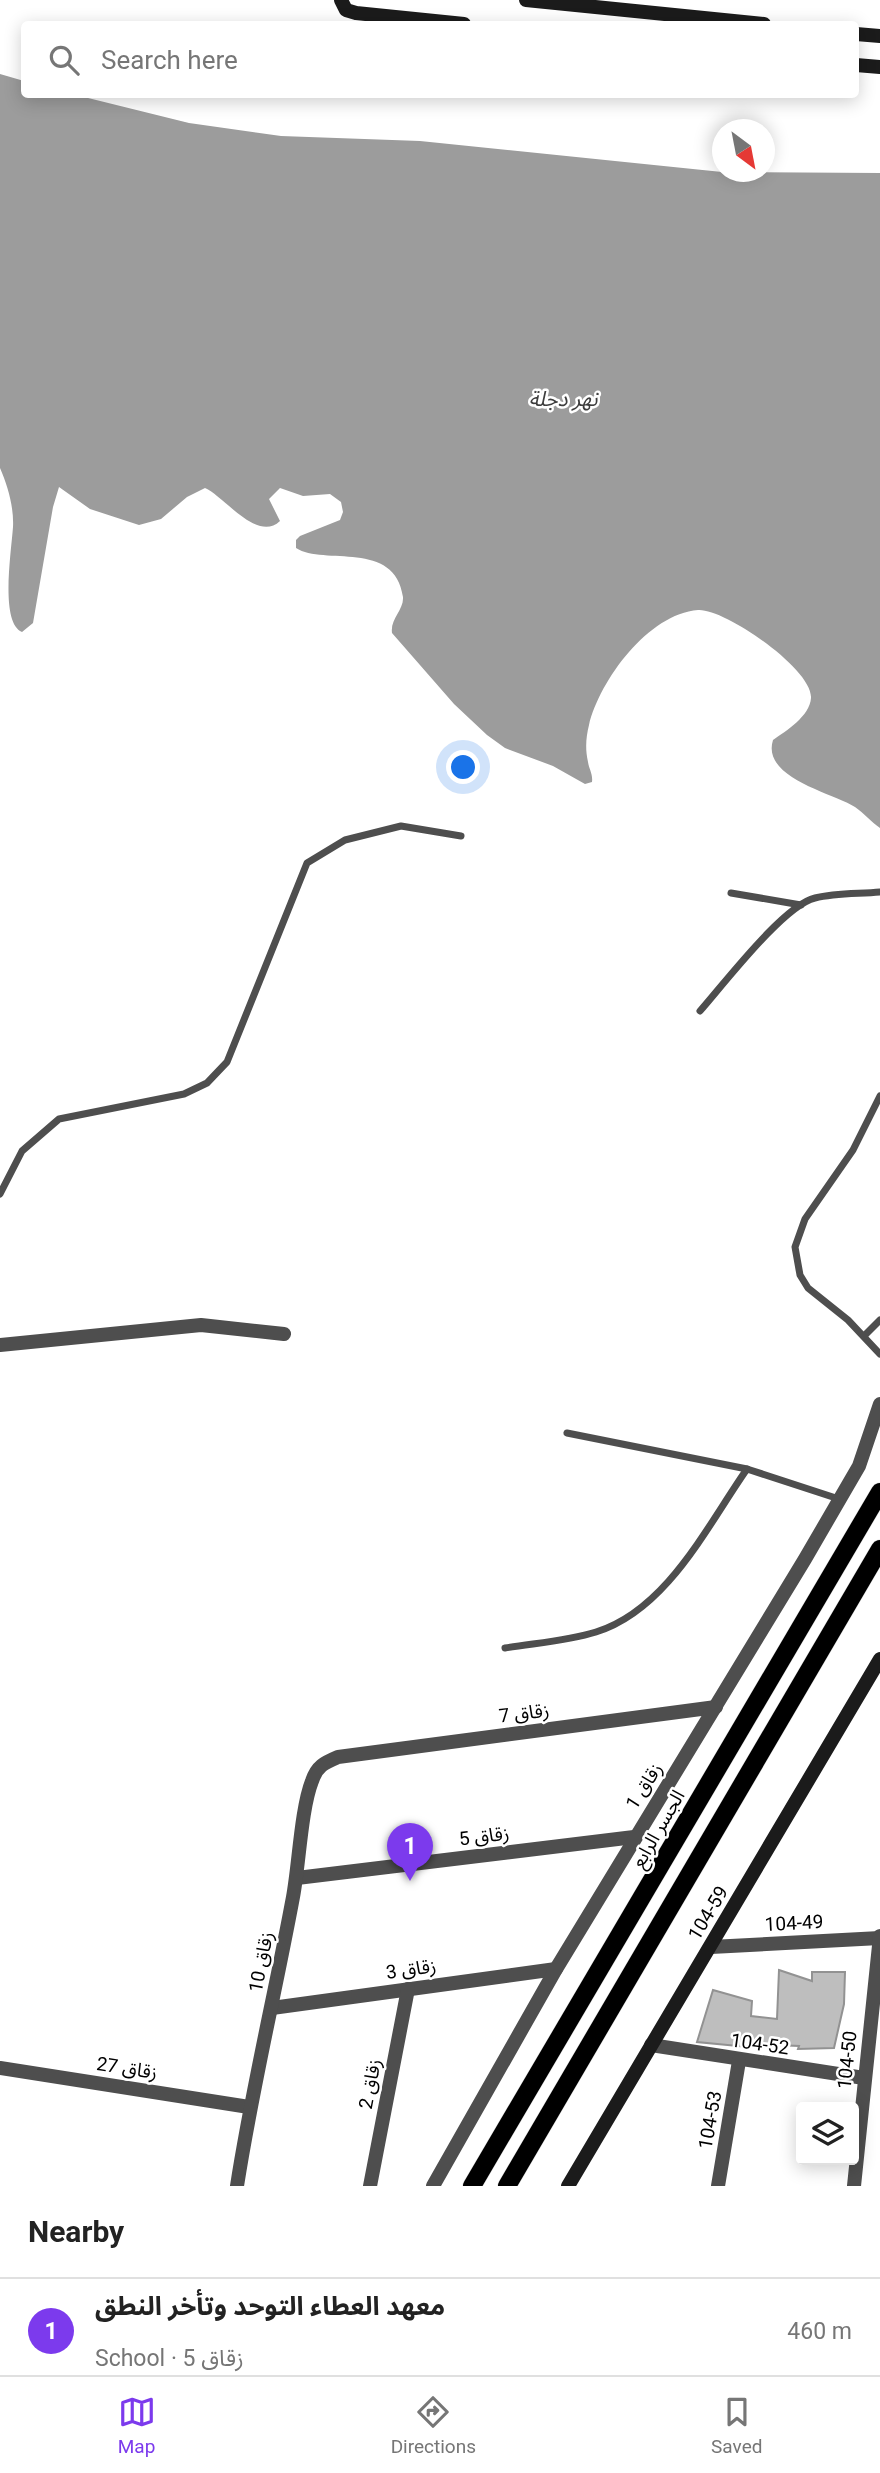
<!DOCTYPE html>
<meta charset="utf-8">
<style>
body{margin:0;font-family:Roboto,"Noto Sans Arabic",sans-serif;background:#f2f2f2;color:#222}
.controls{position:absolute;right:21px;bottom:21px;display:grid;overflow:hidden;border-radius:7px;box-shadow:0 4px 18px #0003}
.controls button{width:63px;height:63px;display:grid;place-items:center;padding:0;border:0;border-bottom:2px solid #e0e0e0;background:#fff;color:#222;font:35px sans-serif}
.compass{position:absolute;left:712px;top:119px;width:63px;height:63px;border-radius:50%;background:#fff;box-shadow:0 4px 18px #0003;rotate:148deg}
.you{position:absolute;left:464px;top:768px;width:24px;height:24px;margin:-18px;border:5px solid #fff;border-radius:50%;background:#1a73e8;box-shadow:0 0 0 10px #1a73e833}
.badge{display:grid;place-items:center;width:46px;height:46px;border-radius:50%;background:#7c3aed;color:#fff;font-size:23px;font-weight:700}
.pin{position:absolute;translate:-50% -58px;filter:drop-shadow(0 2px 4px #0008)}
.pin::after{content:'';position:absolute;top:37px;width:24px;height:21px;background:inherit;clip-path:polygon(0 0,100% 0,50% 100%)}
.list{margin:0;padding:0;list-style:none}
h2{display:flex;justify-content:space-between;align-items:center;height:91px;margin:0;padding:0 28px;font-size:30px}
h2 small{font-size:23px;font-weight:400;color:#767676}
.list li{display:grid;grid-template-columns:46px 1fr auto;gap:21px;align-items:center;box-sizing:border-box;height:98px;padding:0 28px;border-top:2px solid #e0e0e0}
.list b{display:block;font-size:26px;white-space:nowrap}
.list p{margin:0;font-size:23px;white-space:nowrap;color:#767676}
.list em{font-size:23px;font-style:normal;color:#767676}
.icon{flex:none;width:38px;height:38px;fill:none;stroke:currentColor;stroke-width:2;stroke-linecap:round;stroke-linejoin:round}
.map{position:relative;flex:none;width:880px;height:2186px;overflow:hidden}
.search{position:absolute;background:#fff;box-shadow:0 4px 18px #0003;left:21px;right:21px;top:21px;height:77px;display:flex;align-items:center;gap:18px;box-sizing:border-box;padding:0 24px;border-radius:7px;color:#767676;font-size:26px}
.sheet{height:189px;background:#fff}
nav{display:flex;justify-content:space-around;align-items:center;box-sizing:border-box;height:98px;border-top:2px solid #e0e0e0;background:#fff;font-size:19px;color:#767676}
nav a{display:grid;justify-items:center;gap:4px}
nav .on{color:#7c3aed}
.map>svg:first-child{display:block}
.water{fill:#9c9c9c}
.building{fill:#bebebe;stroke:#929292;stroke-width:2}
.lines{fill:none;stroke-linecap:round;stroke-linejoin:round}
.primary-casing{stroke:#dbdbdb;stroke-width:19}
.lane{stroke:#4e4e4e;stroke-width:7}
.street{stroke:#4e4e4e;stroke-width:14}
.secondary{stroke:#1b1b1b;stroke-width:14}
.primary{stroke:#000;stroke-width:18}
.labels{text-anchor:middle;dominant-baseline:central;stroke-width:5;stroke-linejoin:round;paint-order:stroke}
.street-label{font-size:19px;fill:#000;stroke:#fff}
.water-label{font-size:21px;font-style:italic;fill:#3d3d3d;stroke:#fff}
</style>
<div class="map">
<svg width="880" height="2186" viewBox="0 0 880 2186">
<rect width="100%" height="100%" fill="#fff"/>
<path class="water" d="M0,74L24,81V94L76,95L189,123L281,136L420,141L722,172L880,173V828C871,822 864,813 855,807C833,793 761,778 773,740C786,731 810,716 811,698C813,669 724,608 698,610C648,614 600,680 589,725C586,737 585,749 588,762C589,769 593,774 592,782L585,784L553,766L505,748L487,735L454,704L392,633C390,619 404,610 403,597C395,539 324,566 296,548V540L300,536L340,520L343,512L341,502L330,494L303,496L280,488L269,499L280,521C257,543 224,496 205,488L187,497L161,519L139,525L90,509L59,487L53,507L33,623L22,632C0,623 11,554 13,527C14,508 8,486 0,468Z"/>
<path class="building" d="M779,1970L812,1981V1972H845L844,2004L834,2048L798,2049L799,2046L749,2044L748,2047L697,2042L713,1990L752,2001L751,2016L777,2019Z"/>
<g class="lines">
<defs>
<g id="primary">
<path d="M472,2186L880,1492"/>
<path d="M507,2186L880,1549"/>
</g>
</defs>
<use href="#primary" class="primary-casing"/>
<g class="lane">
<path d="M731,893L801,905"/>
<path d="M700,1011C723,985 784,905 815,898C836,893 859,894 880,892"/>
<path d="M880,1096L853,1150L805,1219L795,1247L800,1275L808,1288L848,1320L880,1354"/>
<path d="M0,1194L22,1151L59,1119L184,1094L207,1083L227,1062L307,863L345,840L401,826L461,836"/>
<path d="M864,1336L880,1320"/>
<path d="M567,1433L747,1469"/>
<path d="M505,1648C535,1643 567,1641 596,1632C667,1610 707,1526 747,1469L839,1499"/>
</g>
<g class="street">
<path d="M0,1345L201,1325L284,1334"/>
<path d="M297,1878L634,1837"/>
<path d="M711,1947L880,1938"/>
<path d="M272,2008L556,1969"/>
<path d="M651,2045L864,2078"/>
<path d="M0,2068L249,2107"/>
<path d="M237,2186C252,2089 275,1994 293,1897C299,1865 301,1809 312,1781C317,1766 324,1763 338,1757L716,1707"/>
<path d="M370,2186L408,1989"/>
<path d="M433,2186L556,1969L805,1559L859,1466L880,1404"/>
<path d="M718,2186L739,2061"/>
<path d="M854,2186L880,1936"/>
</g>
<g class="secondary">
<path d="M341,0L346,10L356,13L464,24"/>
<path d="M526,0L764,24"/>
<path d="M856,34L880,36"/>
<path d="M856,65L880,67"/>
<path d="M568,2186L880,1659"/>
</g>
<use href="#primary" class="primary"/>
</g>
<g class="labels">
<g class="street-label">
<text transform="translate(524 1713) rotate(-7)">زقاق 7</text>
<text transform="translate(644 1786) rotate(-57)">زقاق 1</text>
<text transform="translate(658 1829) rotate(-60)">الجسر الرابع</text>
<text transform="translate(484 1836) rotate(-7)">زقاق 5</text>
<text transform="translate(708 1913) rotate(-59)">104-59</text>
<text transform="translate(794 1923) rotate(-3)">104-49</text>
<text transform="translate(261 1962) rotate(-79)">زقاق 10</text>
<text transform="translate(411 1969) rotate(-8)">زقاق 3</text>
<text transform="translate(760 2044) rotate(8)">104-52</text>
<text transform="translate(847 2060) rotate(-84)">104-50</text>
<text transform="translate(127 2068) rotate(9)">زقاق 27</text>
<text transform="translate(370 2084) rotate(-79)">زقاق 2</text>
<text transform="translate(710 2120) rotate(-80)">104-53</text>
</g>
<g class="water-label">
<text x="563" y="399">نهر دجلة</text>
</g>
</g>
</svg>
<div class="controls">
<button><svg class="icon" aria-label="layers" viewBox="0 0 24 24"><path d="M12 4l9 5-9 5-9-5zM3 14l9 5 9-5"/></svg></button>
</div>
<svg class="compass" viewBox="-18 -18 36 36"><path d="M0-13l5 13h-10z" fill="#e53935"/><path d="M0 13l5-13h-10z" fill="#767676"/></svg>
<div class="you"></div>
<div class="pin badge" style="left:410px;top:1881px">1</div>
<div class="search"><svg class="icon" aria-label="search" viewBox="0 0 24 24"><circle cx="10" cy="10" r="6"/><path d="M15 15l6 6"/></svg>Search here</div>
</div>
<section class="sheet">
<h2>Nearby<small></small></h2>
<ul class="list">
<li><span class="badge">1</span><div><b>معهد العطاء التوحد وتأخر النطق</b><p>School · زقاق 5</p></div><em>460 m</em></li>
</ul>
</section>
<nav>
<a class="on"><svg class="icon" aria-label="map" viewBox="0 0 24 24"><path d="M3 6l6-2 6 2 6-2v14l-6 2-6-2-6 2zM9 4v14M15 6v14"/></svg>Map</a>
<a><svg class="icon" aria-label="directions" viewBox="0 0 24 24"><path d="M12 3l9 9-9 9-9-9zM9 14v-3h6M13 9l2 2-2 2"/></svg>Directions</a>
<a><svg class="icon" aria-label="saved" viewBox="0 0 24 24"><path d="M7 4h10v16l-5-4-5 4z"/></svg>Saved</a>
</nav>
